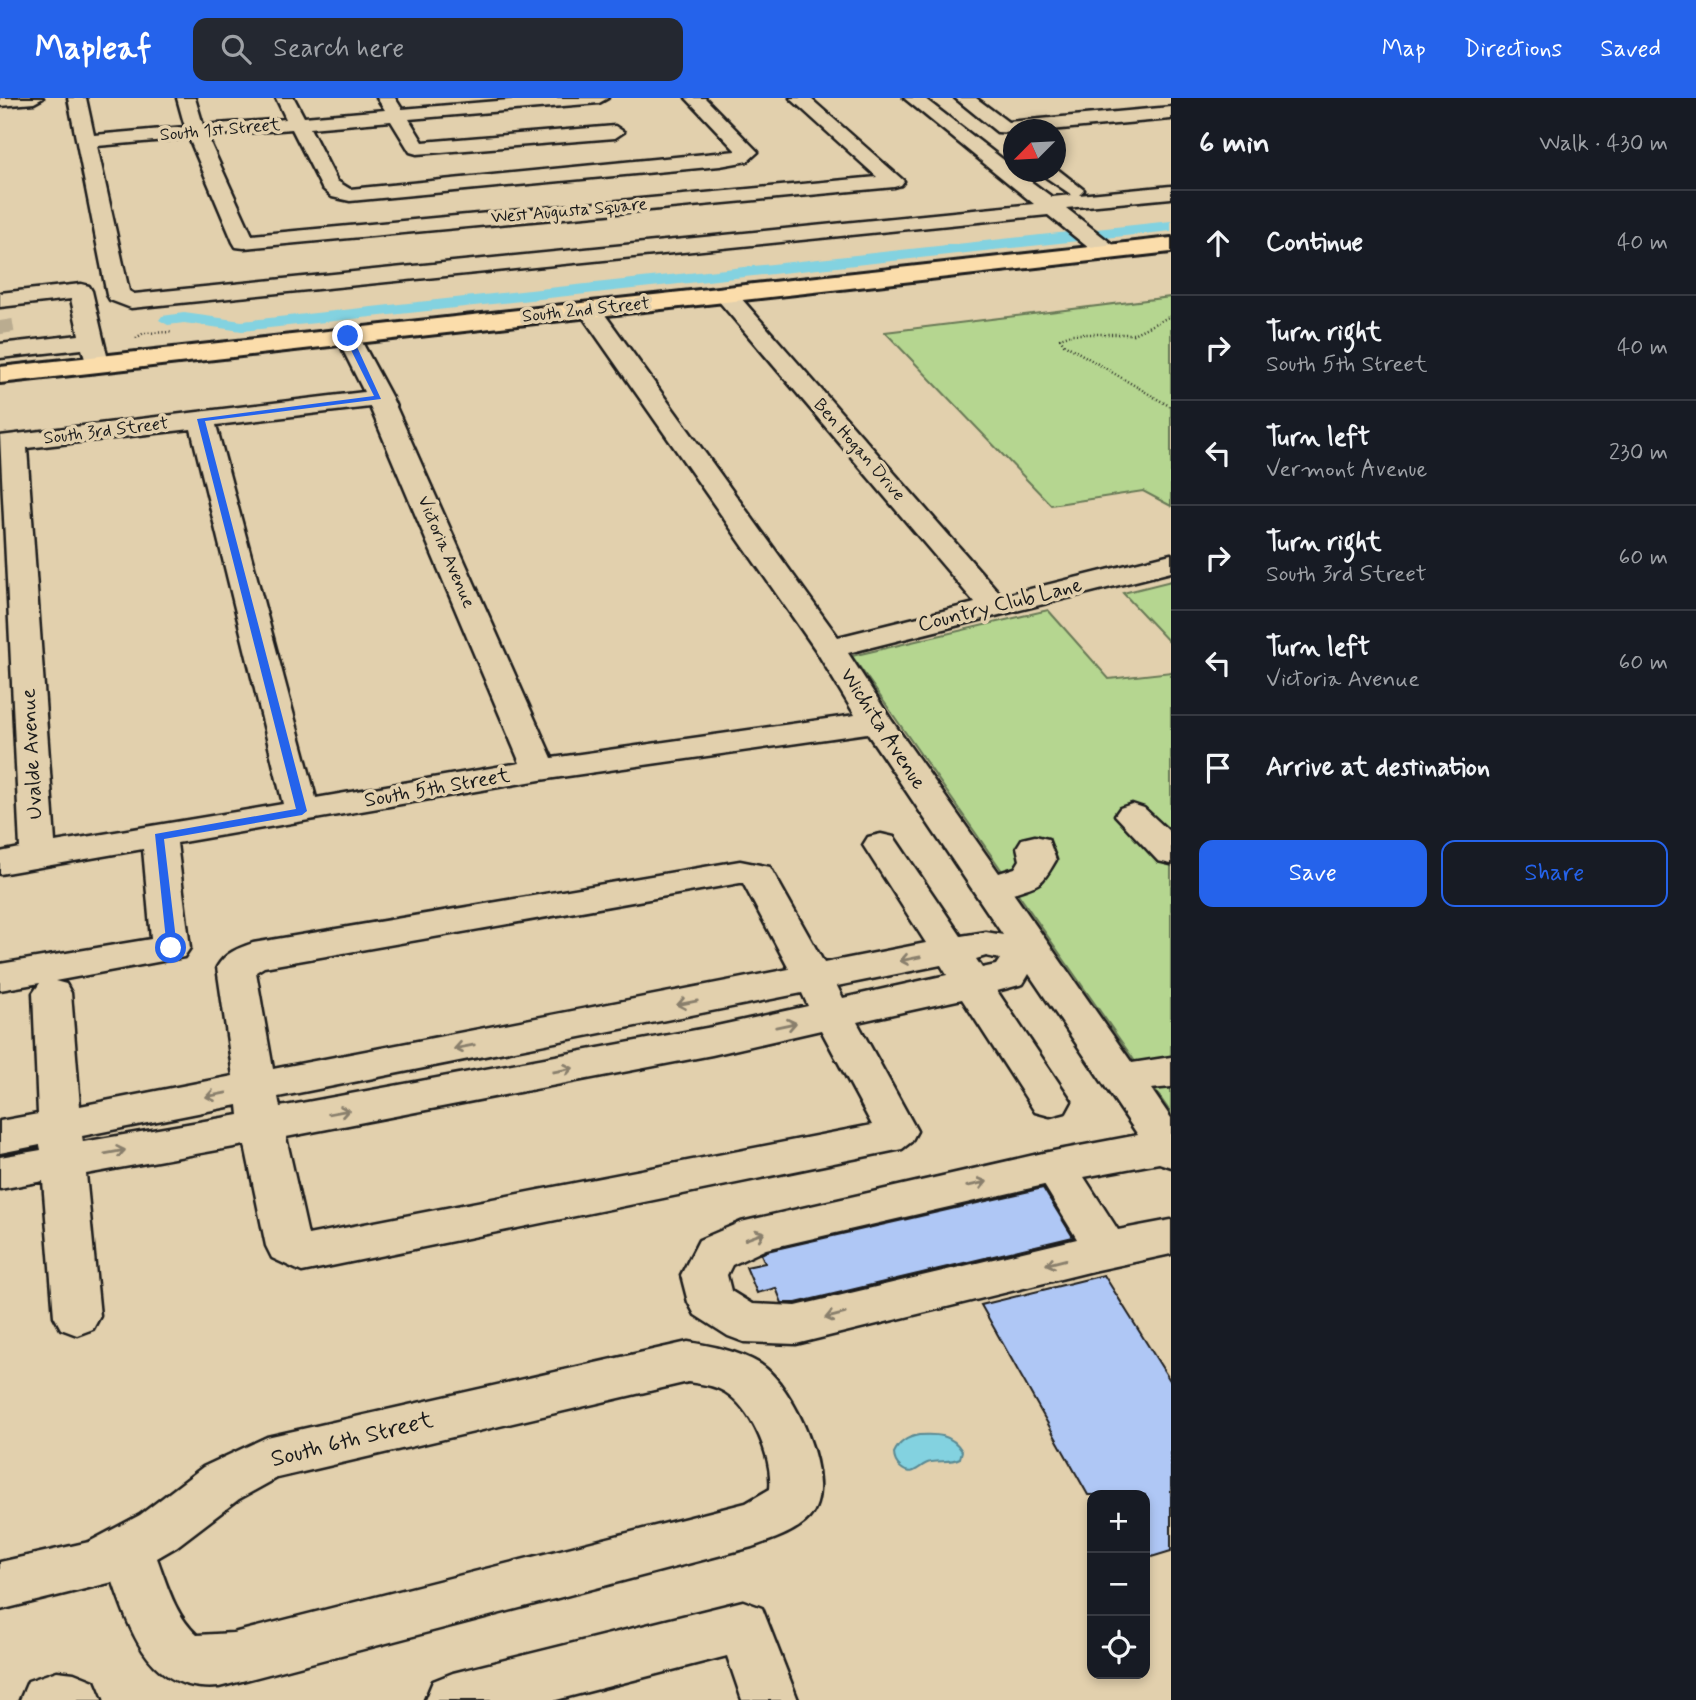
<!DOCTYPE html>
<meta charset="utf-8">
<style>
body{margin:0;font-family:Mynerve,sans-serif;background:#242831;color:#f1f3f6}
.controls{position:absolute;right:21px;bottom:21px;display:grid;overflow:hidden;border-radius:14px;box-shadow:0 4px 10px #0003}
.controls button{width:63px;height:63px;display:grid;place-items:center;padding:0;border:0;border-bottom:2px solid #363941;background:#171b24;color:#f1f3f6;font:35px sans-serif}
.compass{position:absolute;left:1003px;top:21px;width:63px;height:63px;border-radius:50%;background:#171b24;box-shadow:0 4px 10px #0003;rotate:246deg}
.stop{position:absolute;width:21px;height:21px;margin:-16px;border:5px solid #2563eb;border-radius:50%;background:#fff}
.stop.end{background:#2563eb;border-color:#fff;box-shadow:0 2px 7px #0008}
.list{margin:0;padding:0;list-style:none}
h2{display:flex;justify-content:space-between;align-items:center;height:91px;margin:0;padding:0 28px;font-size:30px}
h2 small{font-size:23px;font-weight:400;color:#9ea1a6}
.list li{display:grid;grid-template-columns:46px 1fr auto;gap:21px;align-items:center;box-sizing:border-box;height:105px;padding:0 28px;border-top:2px solid #363941}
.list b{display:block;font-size:26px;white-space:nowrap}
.list p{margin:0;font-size:23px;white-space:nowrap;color:#9ea1a6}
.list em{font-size:23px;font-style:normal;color:#9ea1a6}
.actions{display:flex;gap:14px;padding:21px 28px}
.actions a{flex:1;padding:16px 0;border:2px solid #2563eb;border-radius:14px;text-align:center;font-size:24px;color:#2563eb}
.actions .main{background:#2563eb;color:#fff}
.icon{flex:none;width:38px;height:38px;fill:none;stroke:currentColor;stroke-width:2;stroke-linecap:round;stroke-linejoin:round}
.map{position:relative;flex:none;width:1171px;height:1602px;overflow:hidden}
header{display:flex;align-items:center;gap:42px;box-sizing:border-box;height:98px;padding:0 35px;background:#2563eb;color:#fff}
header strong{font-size:33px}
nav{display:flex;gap:38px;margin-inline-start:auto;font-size:24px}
.search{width:490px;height:63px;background:#242831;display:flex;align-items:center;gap:18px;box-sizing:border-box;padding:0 24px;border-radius:14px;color:#9ea1a6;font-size:26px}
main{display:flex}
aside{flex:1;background:#171b24}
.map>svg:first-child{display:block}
.green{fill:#b5d690;stroke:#687956;stroke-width:2}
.water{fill:#83d2e0;stroke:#5a8992;stroke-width:2}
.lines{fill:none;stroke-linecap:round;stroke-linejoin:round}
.canal{fill:#83d2e0;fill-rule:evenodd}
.building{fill:#afc7f5;stroke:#1c1c1c;stroke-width:2}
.minor-tunnel{stroke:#baac90;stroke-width:25;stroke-dasharray:25 12;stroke-linecap:butt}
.minor-casing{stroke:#1c1c1c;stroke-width:5}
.major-casing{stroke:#1c1c1c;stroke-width:6}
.path{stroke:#1c1c1c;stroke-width:2.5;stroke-dasharray:1 2.5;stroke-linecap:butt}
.minor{fill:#e2d0ad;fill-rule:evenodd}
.major{fill:#fbddab;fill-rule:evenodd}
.oneway{stroke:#897f6c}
.route{fill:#2563eb}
.labels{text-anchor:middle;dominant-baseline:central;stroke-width:7;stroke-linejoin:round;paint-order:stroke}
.far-street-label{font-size:18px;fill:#1c1c1c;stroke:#e2d0ad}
.street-label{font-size:21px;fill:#1c1c1c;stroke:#e2d0ad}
.near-street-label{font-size:24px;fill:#1c1c1c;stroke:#e2d0ad}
</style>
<header>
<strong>Mapleaf</strong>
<div class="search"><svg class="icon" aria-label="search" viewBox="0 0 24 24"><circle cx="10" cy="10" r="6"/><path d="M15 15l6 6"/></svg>Search here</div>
<nav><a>Map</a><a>Directions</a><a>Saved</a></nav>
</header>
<main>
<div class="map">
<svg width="1171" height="1602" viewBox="0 0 1171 1602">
<rect width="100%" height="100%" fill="#e2d0ad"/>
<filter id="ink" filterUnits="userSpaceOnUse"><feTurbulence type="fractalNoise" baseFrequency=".0143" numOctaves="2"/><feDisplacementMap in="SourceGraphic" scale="14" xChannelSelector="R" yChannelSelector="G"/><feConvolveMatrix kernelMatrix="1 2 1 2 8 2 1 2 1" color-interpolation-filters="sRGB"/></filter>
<g filter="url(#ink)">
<g class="green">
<path d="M1171,199V408L1143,393L1051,407L885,234Z"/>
<path d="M1171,483V546L1123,495Z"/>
<path d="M1048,512L1109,581L1171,574V1015L852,558Z"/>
</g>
<path class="water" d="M919,1337C937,1336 952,1336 962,1353L960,1360C950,1365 942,1362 931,1364C920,1365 914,1381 901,1370C896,1366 894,1362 894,1355C899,1344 907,1339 919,1337Z"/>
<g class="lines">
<path class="canal" d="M1171,123V133L242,233L184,225L168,227L159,222L162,218L184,215L242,223Z"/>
</g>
<g class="building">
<path d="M1043,1090L1073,1139L796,1205H782L776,1190L757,1195L746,1169L765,1165L761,1156L767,1153Z"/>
<path d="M1104,1177L1171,1284V1453L1145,1461V1397H1088L981,1207Z"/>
</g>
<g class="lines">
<path class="minor-tunnel" d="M0,223L2,236"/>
<defs>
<g id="minor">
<path d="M0,0H43L34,5L0,8Z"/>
<path d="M68,0H86L94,37L185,29L177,0H195L203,27L286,21L276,0H294L304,19L385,12L377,0H395L402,11L534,0H608L599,5L409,21L423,44L615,28L624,34L615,40L417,56L410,54L391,23L310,30L337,83L350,91L736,53L686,0H705L758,54L748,63L720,68L350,103L332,99L322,90L292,31L207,38L252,137L877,79L790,0H810L904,83L901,87L894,89L244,150L236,149L233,144L189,40L97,48L129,193L134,196L1034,106L904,0H924L1014,70V74H1018L1052,99L1072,97L1038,74H1056V70L1084,92L1079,97L1171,88V100L1066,110L1116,149L1119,154L1116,159H1100L1048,117L131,210L110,202L107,197Z"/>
<path d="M955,0H976L1008,24L1171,9V21L1050,32H1014V35L997,34Z"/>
<path d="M81,186L89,188L92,193L109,266L106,271L97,273L88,271L82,251L0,260V246L79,237L71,201L0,209V195Z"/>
<path d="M725,189L733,191L1002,498L1171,456V474L848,555L892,623L999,775L1015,770L1020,762L1017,749L1022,741L1035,738L1048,741L1056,762C1041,788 1041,786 1013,795L1132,965L1171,959V989L1151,991L1171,1020V1069L1159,1065L1084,1079L1118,1132L1171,1122V1156L1093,1173L796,1246L744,1244L728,1238L695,1217L688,1204L681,1177L699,1142L741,1124L1043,1055L1138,1037L1029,876L1023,886L997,893L1071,1003L1065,1014L1050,1018L1035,1014L962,901L857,924L917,1033L911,1044L902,1051L302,1174L272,1160L266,1148L245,1047L86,1076L100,1218L93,1231L77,1237L61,1231L54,1218L43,1083L0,1091V1059L41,1052L40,1047L0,1055V1023L38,1016L33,895L40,885L0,892V866L151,841L143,751L0,776V754L20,750L0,338L364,294L336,238L340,233H356L392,300L552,660L855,617L815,551L578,212L582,207H598L838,539L975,505L717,201L714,196L717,191ZM370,309L520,665L316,700L216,327ZM191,331L283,706L55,744L27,350ZM867,635L1003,837L986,834L961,838L894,739L881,736L868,739L863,747L926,845L824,865L770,769L740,763L253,845C238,850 225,855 217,869L233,978L80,1008L71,895L66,886L55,883L184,859L190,850L177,745L540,682ZM740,785H743L789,871L273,971L256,874L264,869ZM986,858L1000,861L996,867L982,870L976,861ZM941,867L947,877L843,900L837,888ZM802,895L808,908L712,929L280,1009L278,999ZM821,932L872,1027L308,1137L286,1039L712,957ZM238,1007L239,1017L83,1044L82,1038ZM1044,1087L1077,1141L796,1208L752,1206L731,1193L727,1177L732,1167L766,1151Z"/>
<path d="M1132,706L1144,710L1171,735V766L1158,763L1115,717L1120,710Z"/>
<path d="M688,1244C712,1248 739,1253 760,1266C793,1287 840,1386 809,1420C795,1435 771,1442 752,1449L219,1589C151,1595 132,1538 113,1484L0,1512V1464L89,1444L140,1417L203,1369L267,1339ZM688,1284C701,1286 714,1287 725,1294C752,1311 773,1359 770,1391L746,1405L233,1535L197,1537C175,1517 167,1487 157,1460L176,1449L239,1401L277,1380Z"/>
<path d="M743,1503L762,1510L798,1602H742L727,1558L556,1602H425L433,1583L453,1575Z"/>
<path d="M57,1573L74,1575L94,1583L102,1602H20L28,1583Z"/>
</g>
<path id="major" d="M1171,140V154L0,285V269Z"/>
</defs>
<use href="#minor" class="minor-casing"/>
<use href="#major" class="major-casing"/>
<g class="path">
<path d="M1171,218L1133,236H1072L1060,240L1064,246L1171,309"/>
<path d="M136,240L144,235L171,234"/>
</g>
<use href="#minor" class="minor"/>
<use href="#major" class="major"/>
</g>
<defs><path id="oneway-shaft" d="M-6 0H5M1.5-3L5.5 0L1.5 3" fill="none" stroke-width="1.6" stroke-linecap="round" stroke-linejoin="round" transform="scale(1.75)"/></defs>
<g class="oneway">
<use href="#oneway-shaft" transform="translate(910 861) rotate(169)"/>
<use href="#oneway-shaft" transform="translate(687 905) rotate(169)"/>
<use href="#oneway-shaft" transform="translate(786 927) rotate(-12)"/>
<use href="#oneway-shaft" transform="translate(464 949) rotate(169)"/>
<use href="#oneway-shaft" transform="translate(563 972) rotate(-11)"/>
<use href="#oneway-shaft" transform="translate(216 997) rotate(169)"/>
<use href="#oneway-shaft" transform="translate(339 1014) rotate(-10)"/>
<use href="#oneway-shaft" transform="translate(115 1054) rotate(-10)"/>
<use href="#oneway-shaft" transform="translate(977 1086) rotate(-13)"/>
<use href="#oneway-shaft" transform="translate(755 1138) rotate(-20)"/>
<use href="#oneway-shaft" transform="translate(1056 1164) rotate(166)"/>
<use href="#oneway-shaft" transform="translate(835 1218) rotate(166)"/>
</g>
</g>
<path class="route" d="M348,235L352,238L381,301L205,323L307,713L302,717L164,741L177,850L175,852H167L155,736L296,711L197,321L374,298L344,238Z"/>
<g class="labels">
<g class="far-street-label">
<text transform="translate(220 32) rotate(-5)">South 1st Street</text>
<text transform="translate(569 113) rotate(-5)">West Augusta Square</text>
<text transform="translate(586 212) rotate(-6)">South 2nd Street</text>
<text transform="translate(106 333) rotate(-7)">South 3rd Street</text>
<text transform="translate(859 352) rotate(49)">Ben Hogan Drive</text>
<text transform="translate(446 454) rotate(67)">Victoria Avenue</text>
</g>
<g class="street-label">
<text transform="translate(1000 507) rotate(-14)">Country Club Lane</text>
<text transform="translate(883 631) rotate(57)">Wichita Avenue</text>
<text transform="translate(32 656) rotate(-93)">Uvalde Avenue</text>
<text transform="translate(437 690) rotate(-10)">South 5th Street</text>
</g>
<g class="near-street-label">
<text transform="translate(352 1342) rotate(-14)">South 6th Street</text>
</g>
</g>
</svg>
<div class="controls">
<button>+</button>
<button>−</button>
<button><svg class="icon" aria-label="locate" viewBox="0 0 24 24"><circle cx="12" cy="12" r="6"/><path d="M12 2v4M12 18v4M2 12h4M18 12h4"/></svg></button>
</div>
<svg class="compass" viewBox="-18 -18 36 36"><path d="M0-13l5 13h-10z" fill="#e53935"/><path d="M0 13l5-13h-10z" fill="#9ea1a6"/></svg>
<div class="stop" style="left:171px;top:850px"></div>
<div class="stop end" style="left:348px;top:238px"></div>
</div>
<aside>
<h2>6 min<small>Walk · 430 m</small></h2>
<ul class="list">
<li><svg class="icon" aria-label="ahead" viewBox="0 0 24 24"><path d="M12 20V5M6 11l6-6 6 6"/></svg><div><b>Continue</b></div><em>40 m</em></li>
<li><svg class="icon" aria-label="right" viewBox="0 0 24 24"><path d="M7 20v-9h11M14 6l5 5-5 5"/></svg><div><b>Turn right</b><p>South 5th Street</p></div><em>40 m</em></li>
<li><svg class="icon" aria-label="left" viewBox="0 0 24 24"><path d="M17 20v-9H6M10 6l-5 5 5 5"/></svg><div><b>Turn left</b><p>Vermont Avenue</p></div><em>230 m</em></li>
<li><svg class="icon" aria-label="right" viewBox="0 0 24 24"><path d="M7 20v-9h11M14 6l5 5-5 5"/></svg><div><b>Turn right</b><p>South 3rd Street</p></div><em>60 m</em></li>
<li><svg class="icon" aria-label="left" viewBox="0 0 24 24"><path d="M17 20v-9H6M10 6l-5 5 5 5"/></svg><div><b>Turn left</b><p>Victoria Avenue</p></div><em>60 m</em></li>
<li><svg class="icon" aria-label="arrive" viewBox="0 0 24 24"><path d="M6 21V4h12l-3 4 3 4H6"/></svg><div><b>Arrive at destination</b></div></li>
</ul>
<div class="actions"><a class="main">Save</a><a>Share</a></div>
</aside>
</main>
